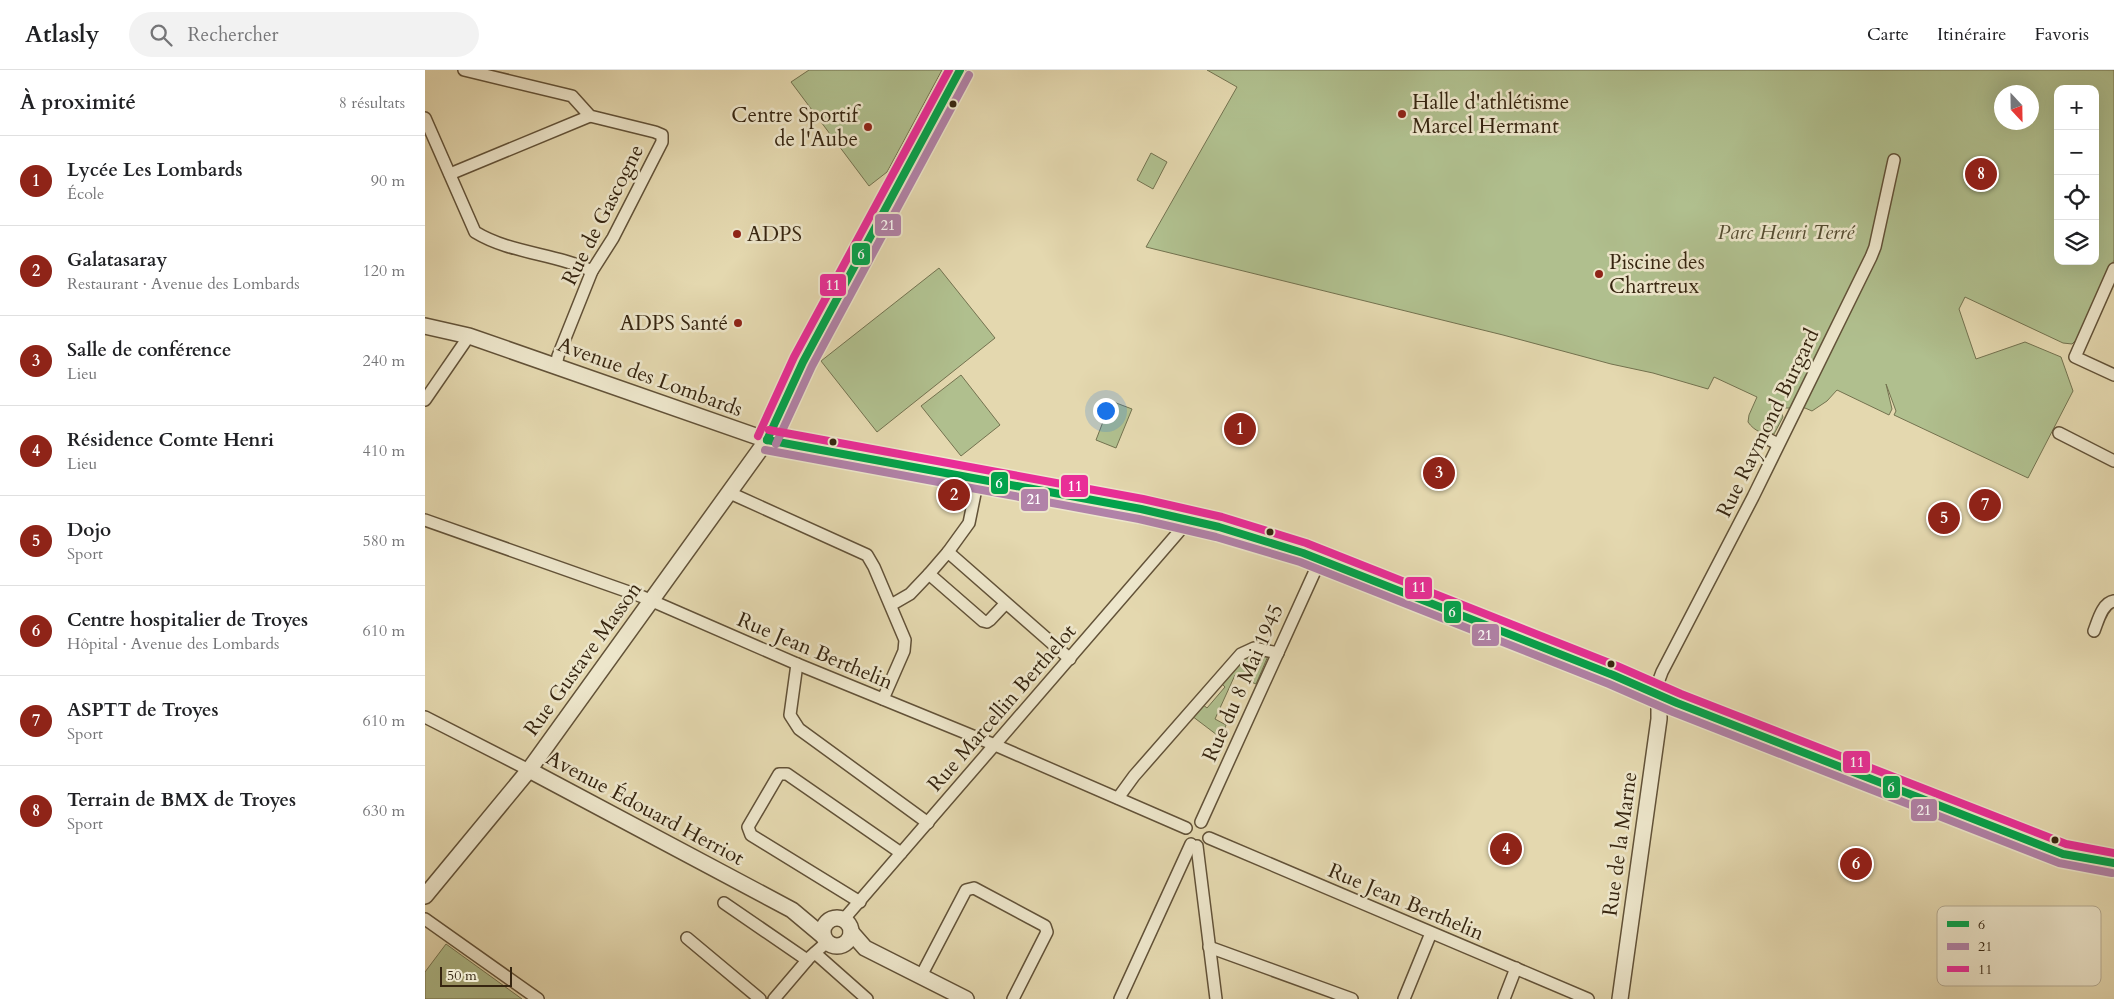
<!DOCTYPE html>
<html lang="fr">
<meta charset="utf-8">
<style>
body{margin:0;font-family:Cardo,serif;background:#f2f2f2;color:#202124}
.controls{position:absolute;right:15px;top:15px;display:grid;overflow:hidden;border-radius:10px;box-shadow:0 5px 20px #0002}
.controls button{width:45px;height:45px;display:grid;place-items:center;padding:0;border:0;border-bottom:1px solid #e0e0e0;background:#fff;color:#202124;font:25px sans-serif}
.compass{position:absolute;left:1569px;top:15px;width:45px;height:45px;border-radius:50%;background:#fff;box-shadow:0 5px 20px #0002;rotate:158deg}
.scale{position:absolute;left:15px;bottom:12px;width:72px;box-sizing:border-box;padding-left:5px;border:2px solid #362510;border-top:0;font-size:14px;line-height:18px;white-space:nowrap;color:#362510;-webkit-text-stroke:4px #ede6cb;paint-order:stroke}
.you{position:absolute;left:680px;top:340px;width:18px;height:18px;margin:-12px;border:4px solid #fff;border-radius:50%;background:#1a73e8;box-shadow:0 0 0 8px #1a73e833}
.badge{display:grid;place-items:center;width:32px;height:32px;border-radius:50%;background:#8f2418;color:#fff;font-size:16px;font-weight:700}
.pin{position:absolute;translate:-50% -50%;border:2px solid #fff;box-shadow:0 1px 5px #0006}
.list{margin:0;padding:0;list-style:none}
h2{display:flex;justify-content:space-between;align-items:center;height:65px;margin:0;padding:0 20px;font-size:21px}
h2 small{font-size:16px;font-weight:400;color:#757577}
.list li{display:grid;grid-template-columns:32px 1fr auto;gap:15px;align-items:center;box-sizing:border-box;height:90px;padding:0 20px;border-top:1px solid #e0e0e0}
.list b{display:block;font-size:19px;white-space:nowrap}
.list p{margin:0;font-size:16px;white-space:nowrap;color:#757577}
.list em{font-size:16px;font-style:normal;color:#757577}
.icon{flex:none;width:28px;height:28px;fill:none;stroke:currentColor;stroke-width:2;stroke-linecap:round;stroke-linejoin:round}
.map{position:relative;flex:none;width:1689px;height:929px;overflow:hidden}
header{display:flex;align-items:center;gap:30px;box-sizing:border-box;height:70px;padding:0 25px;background:#fff;border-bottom:1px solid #e0e0e0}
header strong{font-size:24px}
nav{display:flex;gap:28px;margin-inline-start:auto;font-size:18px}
.search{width:350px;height:45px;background:#f2f2f2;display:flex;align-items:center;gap:12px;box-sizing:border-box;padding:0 18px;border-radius:28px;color:#757577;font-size:19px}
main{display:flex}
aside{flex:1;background:#fff}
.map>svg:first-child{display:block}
.green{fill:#b0bf8e;stroke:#73724f;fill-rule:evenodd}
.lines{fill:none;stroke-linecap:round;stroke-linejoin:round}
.minor-casing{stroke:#625238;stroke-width:14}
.tertiary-casing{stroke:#625238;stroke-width:18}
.minor{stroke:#ede6cb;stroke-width:11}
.tertiary{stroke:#ede6cb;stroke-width:15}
.bus-1-casing{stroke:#ede6cb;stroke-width:11}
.bus-2-casing{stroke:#ede6cb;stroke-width:11}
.bus-3-casing{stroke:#ede6cb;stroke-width:11}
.bus-1{stroke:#03a34b;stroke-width:8}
.bus-2{stroke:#b182a8;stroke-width:8}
.bus-3{stroke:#e92e97;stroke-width:8}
.bus-dot{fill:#362510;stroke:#ede6cb;stroke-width:2}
.poi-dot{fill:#8f2418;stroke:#ede6cb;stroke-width:2}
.labels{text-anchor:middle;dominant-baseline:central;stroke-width:5;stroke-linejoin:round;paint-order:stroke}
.poi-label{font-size:21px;fill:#362510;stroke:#ede6cb;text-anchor:start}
.street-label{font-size:21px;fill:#362510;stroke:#ede6cb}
.park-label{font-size:21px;font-style:italic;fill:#544c30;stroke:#ede6cb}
.key{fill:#ede6cb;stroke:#b6ac93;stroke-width:1}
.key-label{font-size:14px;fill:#362510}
.line-badge{stroke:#ede6cb;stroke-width:2}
.badge-label{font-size:14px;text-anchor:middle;font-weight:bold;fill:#fff}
</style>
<header>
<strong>Atlasly</strong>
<div class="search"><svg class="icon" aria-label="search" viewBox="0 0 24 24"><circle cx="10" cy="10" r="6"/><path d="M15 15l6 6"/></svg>Rechercher</div>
<nav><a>Carte</a><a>Itinéraire</a><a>Favoris</a></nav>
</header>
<main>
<aside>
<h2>À proximité<small>8 résultats</small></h2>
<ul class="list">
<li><span class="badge">1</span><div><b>Lycée Les Lombards</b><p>École</p></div><em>90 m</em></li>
<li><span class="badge">2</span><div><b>Galatasaray</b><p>Restaurant · Avenue des Lombards</p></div><em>120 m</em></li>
<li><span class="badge">3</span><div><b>Salle de conférence</b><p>Lieu</p></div><em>240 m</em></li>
<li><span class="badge">4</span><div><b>Résidence Comte Henri</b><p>Lieu</p></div><em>410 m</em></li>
<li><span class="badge">5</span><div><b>Dojo</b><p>Sport</p></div><em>580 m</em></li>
<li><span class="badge">6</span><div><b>Centre hospitalier de Troyes</b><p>Hôpital · Avenue des Lombards</p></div><em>610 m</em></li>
<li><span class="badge">7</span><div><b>ASPTT de Troyes</b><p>Sport</p></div><em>610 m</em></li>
<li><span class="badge">8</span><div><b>Terrain de BMX de Troyes</b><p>Sport</p></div><em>630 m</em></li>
</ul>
</aside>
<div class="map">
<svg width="1689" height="929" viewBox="0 0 1689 929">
<rect width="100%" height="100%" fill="#e4d8af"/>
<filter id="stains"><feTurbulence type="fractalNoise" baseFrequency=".004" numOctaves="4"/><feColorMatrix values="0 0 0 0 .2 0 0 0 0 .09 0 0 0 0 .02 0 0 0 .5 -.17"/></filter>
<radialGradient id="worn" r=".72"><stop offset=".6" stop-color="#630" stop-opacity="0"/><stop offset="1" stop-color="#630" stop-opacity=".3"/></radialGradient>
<g class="green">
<path d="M384,0H517L462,102L444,116L366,12Z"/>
<path d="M782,0H1689V190L1651,270L1647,274L1638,273L1540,227L1534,239L1551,289L1600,272L1636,287L1648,321L1603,408L1469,345L1471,341L1461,314L1467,339L1464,345L1412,320L1402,331L1387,341L1380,338H1354L1358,347L1349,364C1339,365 1329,361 1323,352L1324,345L1332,327L1289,307L1283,319L1228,303L1186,294L1078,265L721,177L812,17ZM1633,19H1670V191H1633ZM1576,22H1606V52H1576Z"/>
<path d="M726,83L742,92L728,119L712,110Z"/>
<path d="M514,198L570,268L452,362L396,291Z"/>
<path d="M536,305L575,355L536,386L496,336Z"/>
<path d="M686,331L707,339L691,378L671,370Z"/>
<path d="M830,581L843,586L831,614L810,605L790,649L801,655L796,668L767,646L777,634L782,638L800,617L795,612L810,596Z"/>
<path d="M21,874L97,929H0V902Z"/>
</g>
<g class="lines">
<defs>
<g id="minor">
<path d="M39,0L147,26L165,46L230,62L237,65V72L188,168L167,201L133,286L131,296"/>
<path d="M0,48L50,162C86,184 130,183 167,201"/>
<path d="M25,104L165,46"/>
<path d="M1689,199L1650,287L1689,305"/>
<path d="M0,330L44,266"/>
<path d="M1634,363L1689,391"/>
<path d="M1341,368L1353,374"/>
<path d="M342,370L378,292L535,0"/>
<path d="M305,423L442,485L449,497L480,570L479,581L458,629"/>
<path d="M0,450L218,527L372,594L570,675L761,758"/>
<path d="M523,482L544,453L553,409"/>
<path d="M581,533L565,550L562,552L558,551L504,504L523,482L645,589"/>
<path d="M466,535L485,524L504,504"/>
<path d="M1669,561C1673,551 1677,533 1689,531"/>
<path d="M372,594L365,645L374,659L503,753"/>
<path d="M1234,626V610L1237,602L1328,427L1446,187L1450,177L1469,90"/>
<path d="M0,647L104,700"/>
<path d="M693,728L709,706L816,584L829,578L853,583"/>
<path d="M776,752L895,490"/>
<path d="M784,768L1163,929"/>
<path d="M772,776L791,929"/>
<path d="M435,832L326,765L323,757L354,704H362L476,783"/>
<path d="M299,833L382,890"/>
<path d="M0,849L113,929"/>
<path d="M419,849L764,450"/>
<path d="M262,868L335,929"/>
<path d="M784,877L927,929"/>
<path d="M390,883L442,929"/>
<path d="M496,906L541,820L549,818L620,856L622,862L588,929"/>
<path d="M349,929L384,888L402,872"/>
<path d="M695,929L766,774"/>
<path d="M979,929L1006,863"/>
<path d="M1079,929L1091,898"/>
</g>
<g id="tertiary">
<path d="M0,256L44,266L342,370L716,439L794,457L878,483L1188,605L1252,633L1638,784L1689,793"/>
<path d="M104,700L367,840L398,866"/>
<path d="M0,826L104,700L342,370"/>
<circle cx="412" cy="862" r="14"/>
<path d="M426,862L440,878L541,929"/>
<path d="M1195,929L1234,649V626"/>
</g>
</defs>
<use href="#minor" class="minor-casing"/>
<use href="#tertiary" class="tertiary-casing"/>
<use href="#minor" class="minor"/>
<use href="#tertiary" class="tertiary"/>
<defs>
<g id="bus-1">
<path d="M342,370L716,439L794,457L878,483L1188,605L1252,633L1638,784L1689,793"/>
<path d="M342,370L378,292L535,0"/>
</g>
<g id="bus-2">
<path d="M351,374L387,296L544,5"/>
<path d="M340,380L714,449L791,467L875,492L1184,614L1248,642L1634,793L1687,803"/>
</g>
<g id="bus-3">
<path d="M344,360L718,429L797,447L881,473L1192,596L1256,624L1641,774L1689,783"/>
<path d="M333,366L369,287L524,0"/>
</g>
</defs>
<use href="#bus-1" class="bus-1-casing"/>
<use href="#bus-2" class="bus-2-casing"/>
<use href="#bus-3" class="bus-3-casing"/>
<use href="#bus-1" class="bus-1"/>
<use href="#bus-2" class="bus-2"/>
<use href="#bus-3" class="bus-3"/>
</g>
<g class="bus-dot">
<circle cx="528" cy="34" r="4.5"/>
<circle cx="408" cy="372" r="4.5"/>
<circle cx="845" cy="462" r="4.5"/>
<circle cx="1186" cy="594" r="4.5"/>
<circle cx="1630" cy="770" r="4.5"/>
</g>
<g class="poi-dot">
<circle cx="977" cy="44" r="5"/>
<circle cx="443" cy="57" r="5"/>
<circle cx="312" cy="164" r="5"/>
<circle cx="1174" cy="204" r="5"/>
<circle cx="313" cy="253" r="5"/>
</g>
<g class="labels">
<g class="poi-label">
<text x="987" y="32">Halle d'athlétisme<tspan x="987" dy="24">Marcel Hermant</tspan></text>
<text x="433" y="45" text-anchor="end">Centre Sportif<tspan x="433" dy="24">de l'Aube</tspan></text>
<text x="322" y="164">ADPS</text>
<text x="1184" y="192">Piscine des<tspan x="1184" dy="24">Chartreux</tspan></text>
<text x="303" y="253" text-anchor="end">ADPS Santé</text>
</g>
<g class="street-label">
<text transform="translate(178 145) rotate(-63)">Rue de Gascogne</text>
<text transform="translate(225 307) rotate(20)">Avenue des Lombards</text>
<text transform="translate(1343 353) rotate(-64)">Rue Raymond Burgard</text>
<text transform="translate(390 581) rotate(23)">Rue Jean Berthelin</text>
<text transform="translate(158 589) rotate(-54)">Rue Gustave Masson</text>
<text transform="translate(818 613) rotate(-66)">Rue du 8 Mai 1945</text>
<text transform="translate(577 638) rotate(-49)">Rue Marcellin Berthelot</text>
<text transform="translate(220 738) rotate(28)">Avenue Édouard Herriot</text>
<text transform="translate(1195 774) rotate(-82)">Rue de la Marne</text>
<text transform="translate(981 832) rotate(23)">Rue Jean Berthelin</text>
</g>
<g class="park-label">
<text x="1361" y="162">Parc Henri Terré</text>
</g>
</g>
<rect x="1512" y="836" width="164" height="80" rx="8" class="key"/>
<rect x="1522" y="851" width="22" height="6" fill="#03a34b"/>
<rect x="1522" y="873" width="22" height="7" fill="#b182a8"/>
<rect x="1522" y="896" width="22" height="6" fill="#e92e97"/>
<g class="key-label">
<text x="1553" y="859">6</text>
<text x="1553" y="881">21</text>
<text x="1553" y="904">11</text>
</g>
<g class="line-badge">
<rect x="449" y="143" width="28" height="24" rx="5" fill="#b182a8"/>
<rect x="426" y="172" width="20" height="24" rx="5" fill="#03a34b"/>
<rect x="394" y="203" width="28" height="24" rx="5" fill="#e92e97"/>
<rect x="565" y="401" width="19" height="24" rx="5" fill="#03a34b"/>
<rect x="635" y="404" width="29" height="24" rx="5" fill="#e92e97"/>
<rect x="595" y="418" width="29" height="24" rx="5" fill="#b182a8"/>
<rect x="979" y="506" width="29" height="24" rx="5" fill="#e92e97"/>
<rect x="1018" y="530" width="19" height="24" rx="5" fill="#03a34b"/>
<rect x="1046" y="553" width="29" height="24" rx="5" fill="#b182a8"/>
<rect x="1417" y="680" width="29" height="24" rx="5" fill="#e92e97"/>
<rect x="1457" y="705" width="19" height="24" rx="5" fill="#03a34b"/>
<rect x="1485" y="728" width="28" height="24" rx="5" fill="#b182a8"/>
</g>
<g class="badge-label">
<text x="463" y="160">21</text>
<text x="436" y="189">6</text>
<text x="408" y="220">11</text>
<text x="574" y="418">6</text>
<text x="650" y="421">11</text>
<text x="609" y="434">21</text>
<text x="994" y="522">11</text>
<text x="1027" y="547">6</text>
<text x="1060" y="570">21</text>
<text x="1432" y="697">11</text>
<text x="1466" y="722">6</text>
<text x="1499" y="745">21</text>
</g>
<rect width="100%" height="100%" filter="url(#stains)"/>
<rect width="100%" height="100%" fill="url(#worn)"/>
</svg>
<div class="controls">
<button>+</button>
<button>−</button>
<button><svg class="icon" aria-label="locate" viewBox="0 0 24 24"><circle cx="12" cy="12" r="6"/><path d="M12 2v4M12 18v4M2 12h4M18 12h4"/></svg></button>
<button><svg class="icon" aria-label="layers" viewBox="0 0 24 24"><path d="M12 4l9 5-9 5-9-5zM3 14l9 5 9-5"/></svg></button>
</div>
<svg class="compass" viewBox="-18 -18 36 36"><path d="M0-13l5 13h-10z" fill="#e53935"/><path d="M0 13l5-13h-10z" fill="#757577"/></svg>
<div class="scale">50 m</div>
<div class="you"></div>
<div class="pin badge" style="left:815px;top:359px">1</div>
<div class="pin badge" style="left:529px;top:425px">2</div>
<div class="pin badge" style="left:1014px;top:403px">3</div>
<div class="pin badge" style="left:1081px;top:779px">4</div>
<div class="pin badge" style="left:1519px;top:448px">5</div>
<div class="pin badge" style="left:1431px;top:794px">6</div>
<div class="pin badge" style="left:1560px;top:435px">7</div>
<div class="pin badge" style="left:1556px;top:104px">8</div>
</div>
</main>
